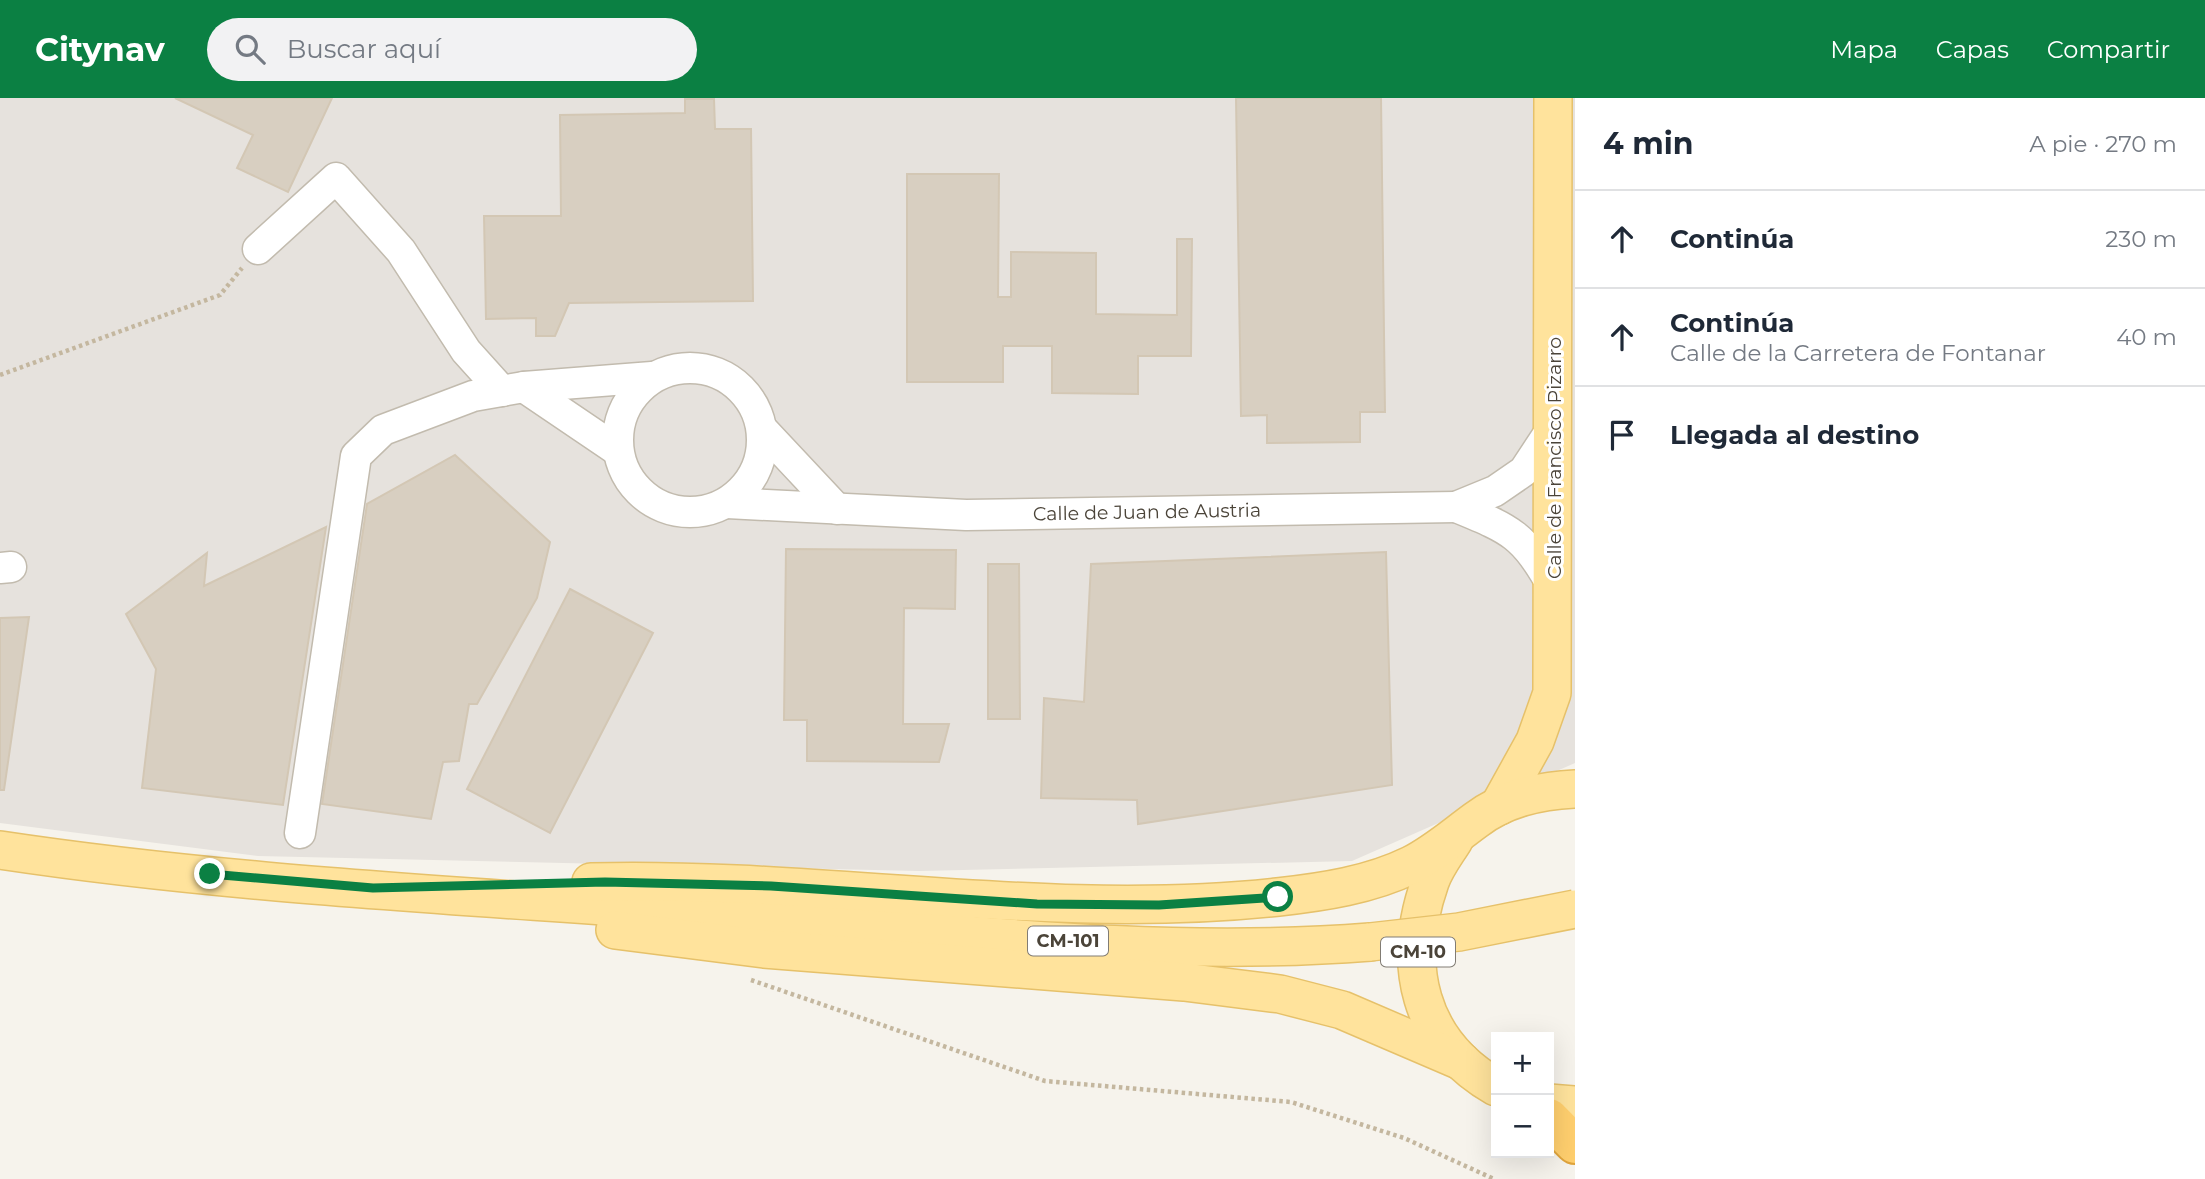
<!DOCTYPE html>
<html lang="es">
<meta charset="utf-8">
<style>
body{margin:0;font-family:Montserrat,sans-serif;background:#f2f2f3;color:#1f2937}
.controls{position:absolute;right:21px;bottom:21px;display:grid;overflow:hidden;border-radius:0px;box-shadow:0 7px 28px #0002}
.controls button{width:63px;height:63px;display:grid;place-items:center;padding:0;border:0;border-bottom:2px solid #e0e1e3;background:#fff;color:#1f2937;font:35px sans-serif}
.stop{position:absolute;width:21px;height:21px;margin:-16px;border:5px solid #0b8043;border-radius:50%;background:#fff}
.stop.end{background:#0b8043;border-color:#fff;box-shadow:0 2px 7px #0008}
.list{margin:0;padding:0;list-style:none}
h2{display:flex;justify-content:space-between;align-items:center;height:91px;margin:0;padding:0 28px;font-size:30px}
h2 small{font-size:23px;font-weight:400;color:#747a83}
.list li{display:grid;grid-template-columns:46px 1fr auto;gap:21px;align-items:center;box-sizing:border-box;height:98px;padding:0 28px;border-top:2px solid #e0e1e3}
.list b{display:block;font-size:26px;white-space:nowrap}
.list p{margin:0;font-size:23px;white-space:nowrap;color:#747a83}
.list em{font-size:23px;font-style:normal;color:#747a83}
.icon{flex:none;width:38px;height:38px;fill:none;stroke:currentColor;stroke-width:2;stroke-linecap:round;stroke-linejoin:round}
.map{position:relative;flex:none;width:1575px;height:1081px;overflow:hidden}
header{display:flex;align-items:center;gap:42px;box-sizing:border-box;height:98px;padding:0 35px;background:#0b8043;color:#fff}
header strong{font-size:33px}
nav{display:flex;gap:38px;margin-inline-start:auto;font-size:24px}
.search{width:490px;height:63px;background:#f2f2f3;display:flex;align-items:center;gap:18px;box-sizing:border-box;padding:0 24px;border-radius:38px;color:#747a83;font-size:26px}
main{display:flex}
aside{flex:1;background:#fff}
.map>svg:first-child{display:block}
.industrial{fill:#e6e2dd}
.building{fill:#d8cfc1;stroke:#d3c7b4;stroke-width:2}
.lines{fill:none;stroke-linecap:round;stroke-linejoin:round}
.minor-casing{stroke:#c2bbae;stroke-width:33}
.major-casing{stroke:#e6c16a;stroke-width:40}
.highway-casing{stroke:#e0a43c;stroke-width:42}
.path{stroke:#c4b79f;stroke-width:4.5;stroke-dasharray:3.5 3.5;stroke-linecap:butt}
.minor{stroke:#fff;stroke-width:30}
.major{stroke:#ffe39c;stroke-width:37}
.highway{stroke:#ffcf6e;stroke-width:38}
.major-bridge-casing{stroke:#e6c16a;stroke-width:40;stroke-linecap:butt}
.major-bridge{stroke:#ffe39c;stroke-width:37}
.route{stroke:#0b8043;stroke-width:9}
.labels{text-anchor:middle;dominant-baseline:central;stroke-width:6;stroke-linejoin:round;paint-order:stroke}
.shield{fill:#fff;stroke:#817c74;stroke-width:2}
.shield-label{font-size:18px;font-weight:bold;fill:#4b4439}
.street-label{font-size:19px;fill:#4b4439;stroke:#fff}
</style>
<header>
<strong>Citynav</strong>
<div class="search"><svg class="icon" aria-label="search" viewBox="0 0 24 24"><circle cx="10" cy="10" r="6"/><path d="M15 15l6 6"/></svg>Buscar aquí</div>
<nav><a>Mapa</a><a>Capas</a><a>Compartir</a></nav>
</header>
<main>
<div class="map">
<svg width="1575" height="1081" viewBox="0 0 1575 1081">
<rect width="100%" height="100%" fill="#f6f3ec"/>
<path class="industrial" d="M0,0H1575V665L1352,763L919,773L258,758L0,725Z"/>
<g class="building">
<path d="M175,0H332L288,94L237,70L253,37Z"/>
<path d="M1236,0H1381L1385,314H1360V344L1267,345V317L1241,318Z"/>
<path d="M685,1H714L715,31H751L753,203L569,205L555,238H536V220L486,221L484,118H561L560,17L685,15Z"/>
<path d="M907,76H999L998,199H1011V154L1096,155V216L1177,217V141H1192L1191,258H1138V296L1052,295V248H1003V284H907Z"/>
<path d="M455,357L550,444L537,500L477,606H469L459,663L443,664L431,721L322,706L367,406Z"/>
<path d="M326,429L283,707L142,690L156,571L126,516L207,455L204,488Z"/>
<path d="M786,451L956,452L955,511L904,510L903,626H949L939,664L807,663V622H784Z"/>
<path d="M1386,454L1392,687L1138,726L1137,702L1041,700L1044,600L1084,604L1091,466Z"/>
<path d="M988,466H1019L1020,621H988Z"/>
<path d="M570,491L653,535L550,735L467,691Z"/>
<path d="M29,519L4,692H0V520Z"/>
</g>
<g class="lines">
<defs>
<g id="minor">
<path d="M258,151L336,80L401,153L466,253L502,293"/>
<circle cx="690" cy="342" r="72"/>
<path d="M524,289L617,352"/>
<path d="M762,331L837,411"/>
<path d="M727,405L966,417L1456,409"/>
<path d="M0,470L11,469"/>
<path d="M1553,489C1523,436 1512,432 1456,409L1495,393L1524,373L1555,326"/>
<path d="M300,735L356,358L383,332L473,298L524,289L652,279"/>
</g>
<g id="major">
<path d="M1499,708L1535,643L1552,595L1553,0"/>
<path d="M1454,742C1446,755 1435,769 1430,784C1401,866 1418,944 1496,989"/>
<path d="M0,752C239,788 482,798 722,817C938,833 1154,861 1370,844"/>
<path d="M591,784C820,778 1048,824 1278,799C1323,794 1370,787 1411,767C1435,755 1454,738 1476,722C1505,700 1539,693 1575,691"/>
<path d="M615,832L764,851L1184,884L1280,896L1342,912L1461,963"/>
<path d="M1549,1005L1575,1007"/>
</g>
<path id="highway" d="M1549,1020L1575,1046"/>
</defs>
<use href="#minor" class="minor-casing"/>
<use href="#major" class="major-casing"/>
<use href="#highway" class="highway-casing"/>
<g class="path">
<path d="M0,277L220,197L242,170"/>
<path d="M751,882L1045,983L1291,1004L1404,1040L1494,1081"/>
</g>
<use href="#minor" class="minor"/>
<use href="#major" class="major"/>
<use href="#highway" class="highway"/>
<defs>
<path id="major-bridge" d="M1370,844L1459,834L1575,811"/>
</defs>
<use href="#major-bridge" class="major-bridge-casing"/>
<use href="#major-bridge" class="major-bridge"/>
</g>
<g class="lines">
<path class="route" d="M210,776L373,790L605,784L771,788L1037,806L1159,807L1278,799"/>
</g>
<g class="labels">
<g class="shield">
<rect x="1028" y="828.5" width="80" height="29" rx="5"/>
<rect x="1381" y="839.5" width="74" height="29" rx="5"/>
</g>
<g class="shield-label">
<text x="1068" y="843">CM-101</text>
<text x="1418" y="854">CM-10</text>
</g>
<g class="street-label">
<text transform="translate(1554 360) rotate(-90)">Calle de Francisco Pizarro</text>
<text transform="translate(1147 414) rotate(-1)">Calle de Juan de Austria</text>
</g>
</g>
</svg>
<div class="controls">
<button>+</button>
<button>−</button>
</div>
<div class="stop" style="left:1278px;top:799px"></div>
<div class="stop end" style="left:210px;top:776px"></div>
</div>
<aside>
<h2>4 min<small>A pie · 270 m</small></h2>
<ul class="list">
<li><svg class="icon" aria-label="ahead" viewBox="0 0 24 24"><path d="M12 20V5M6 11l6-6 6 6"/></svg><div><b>Continúa</b></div><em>230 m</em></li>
<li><svg class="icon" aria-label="ahead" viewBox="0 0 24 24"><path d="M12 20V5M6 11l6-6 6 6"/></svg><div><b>Continúa</b><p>Calle de la Carretera de Fontanar</p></div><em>40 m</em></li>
<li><svg class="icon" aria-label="arrive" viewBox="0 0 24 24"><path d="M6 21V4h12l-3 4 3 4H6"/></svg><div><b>Llegada al destino</b></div></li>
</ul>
</aside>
</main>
